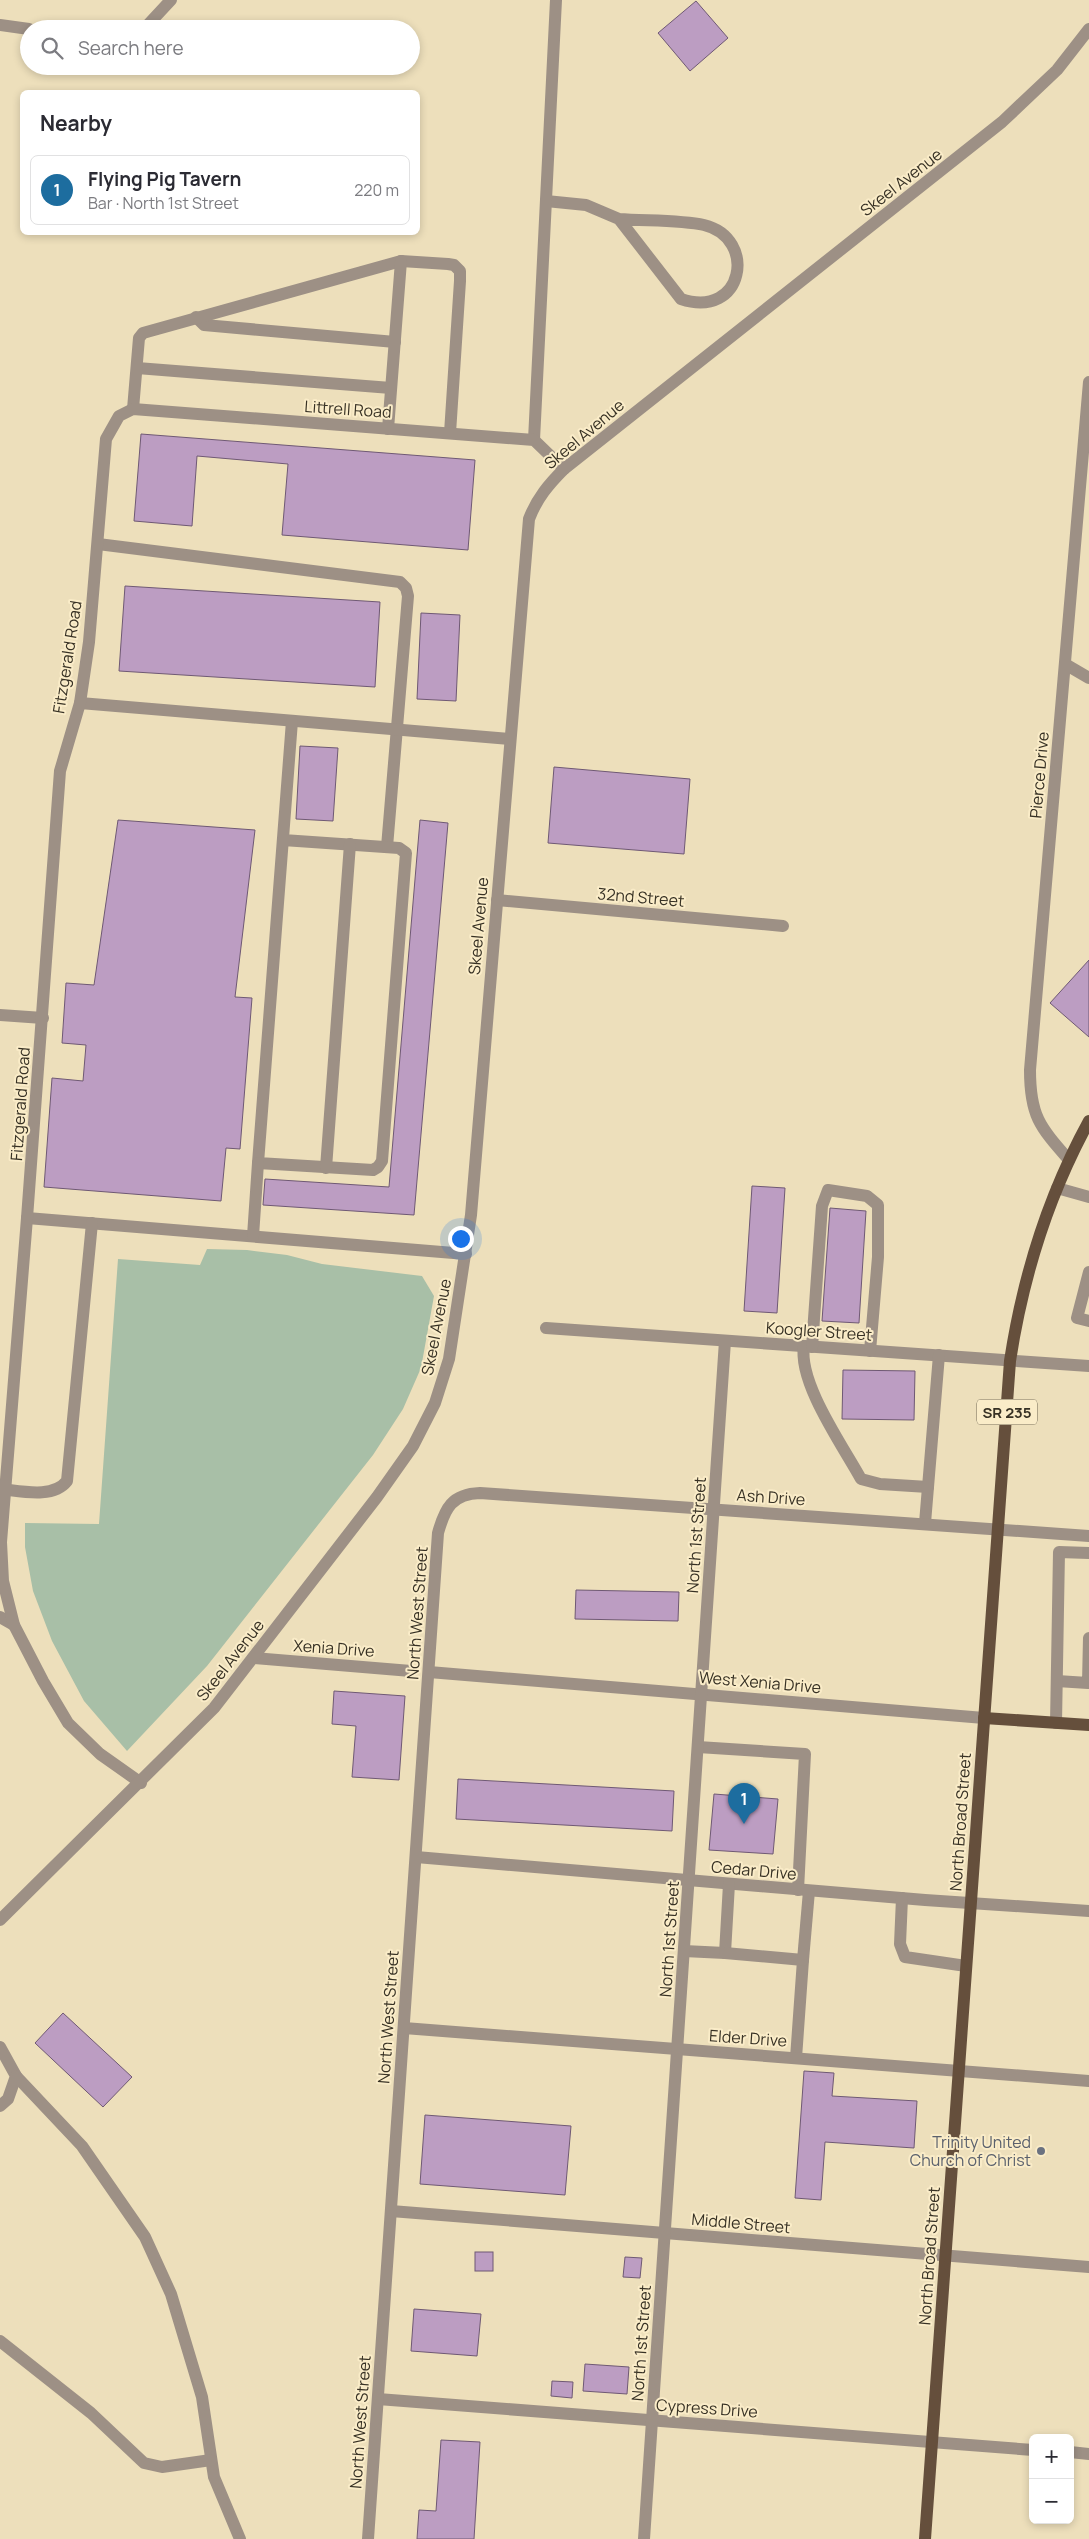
<!DOCTYPE html>
<meta charset="utf-8">
<style>
body{margin:0;font-family:Manrope,sans-serif;background:#f7f7f7;color:#2b2b33}
.controls{position:absolute;right:15px;bottom:15px;display:grid;overflow:hidden;border-radius:8px;box-shadow:0 2px 8px #0003}
.controls button{width:45px;height:45px;display:grid;place-items:center;padding:0;border:0;border-bottom:1px solid #e1e1e2;background:#fff;color:#2b2b33;font:25px sans-serif}
.you{position:absolute;left:460px;top:1238px;width:18px;height:18px;margin:-12px;border:4px solid #fff;border-radius:50%;background:#1a73e8;box-shadow:0 0 0 8px #1a73e833}
.badge{display:grid;place-items:center;width:32px;height:32px;border-radius:50%;background:#1d6d9f;color:#fff;font-size:16px;font-weight:700}
.pin{position:absolute;translate:-50% -41px;filter:drop-shadow(0 1px 2px #0008)}
.pin::after{content:'';position:absolute;top:26px;width:18px;height:15px;background:inherit;clip-path:polygon(0 0,100% 0,50% 100%)}
.list{margin:0;padding:0;list-style:none}
h2{display:flex;justify-content:space-between;align-items:center;height:65px;margin:0;padding:0 20px;font-size:21px}
h2 small{font-size:16px;font-weight:400;color:#7c7c81}
.list li{display:grid;grid-template-columns:32px 1fr auto;gap:15px;align-items:center;box-sizing:border-box;height:70px;margin:0 10px 10px;padding:0 10px;border:1px solid #e1e1e2;border-radius:8px}
.list b{display:block;font-size:19px;white-space:nowrap}
.list p{margin:0;font-size:16px;white-space:nowrap;color:#7c7c81}
.list em{font-size:16px;font-style:normal;color:#7c7c81}
.icon{flex:none;width:28px;height:28px;fill:none;stroke:currentColor;stroke-width:2;stroke-linecap:round;stroke-linejoin:round}
.map{position:relative;flex:none;width:1089px;height:2539px;overflow:hidden}
.search{position:absolute;background:#fff;box-shadow:0 2px 8px #0003;left:20px;top:20px;width:400px;height:55px;display:flex;align-items:center;gap:12px;box-sizing:border-box;padding:0 18px;border-radius:28px;color:#7c7c81;font-size:19px}
.panel{position:absolute;background:#fff;box-shadow:0 2px 8px #0003;left:20px;top:90px;width:400px;height:145px;border-radius:8px}
.map>svg:first-child{display:block}
.green{fill:#a8bfa7}
.building{fill:#bc9dc2;stroke:#6f5974}
.lines{fill:none;stroke-linecap:round;stroke-linejoin:round}
.minor{stroke:#9d9085;stroke-width:12}
.major{stroke:#654f3c;stroke-width:12}
.worship-dot{fill:#6b7280;stroke:#faecc8;stroke-width:2}
.labels{text-anchor:middle;dominant-baseline:central;stroke-width:4;stroke-linejoin:round;paint-order:stroke}
.shield{fill:#faecc8;stroke:#726955;stroke-width:1}
.shield-label{font-size:15px;font-weight:bold;fill:#373124}
.street-label{font-size:16px;fill:#373124;stroke:#faecc8}
.worship-label{font-size:16px;fill:#5b616d;stroke:#faecc8;text-anchor:end}
</style>
<div class="map">
<svg width="1089" height="2539" viewBox="0 0 1089 2539">
<rect width="100%" height="100%" fill="#eddfbb"/>
<path class="green" d="M207,1249L247,1250L287,1255L322,1264L422,1276L434,1296L421,1368L403,1409L373,1455L207,1666L127,1751L84,1701L52,1641L33,1591L25,1547V1523L99,1524L118,1259L200,1265Z"/>
<g class="building">
<path d="M696,1L728,38L690,71L658,33Z"/>
<path d="M141,434L475,460L468,550L282,535L288,464L197,456L192,526L134,521Z"/>
<path d="M125,586L380,602L375,687L119,671Z"/>
<path d="M421,613L460,615L456,701L417,699Z"/>
<path d="M300,746L338,748L333,821L296,819Z"/>
<path d="M554,767L690,779L684,854L548,843Z"/>
<path d="M118,820L255,830L235,997L252,998L240,1149L226,1148L221,1201L44,1187L52,1078L83,1081L86,1045L62,1043L66,983L94,985Z"/>
<path d="M420,820L448,823L414,1215L263,1205L265,1179L389,1187Z"/>
<path d="M1089,960V1037L1050,1003Z"/>
<path d="M752,1186L785,1188L777,1313L744,1311Z"/>
<path d="M830,1208L866,1211L859,1323L822,1321Z"/>
<path d="M843,1370L915,1371L914,1420L842,1419Z"/>
<path d="M576,1590L679,1592L678,1621L575,1619Z"/>
<path d="M334,1691L405,1696L399,1780L352,1777L356,1726L332,1724Z"/>
<path d="M458,1779L674,1791L672,1831L456,1819Z"/>
<path d="M714,1794L778,1799L773,1854L709,1850Z"/>
<path d="M63,2013L132,2077L103,2107L35,2043Z"/>
<path d="M804,2071L834,2073L832,2096L917,2101L914,2148L825,2142L821,2200L795,2198Z"/>
<path d="M425,2115L571,2126L565,2195L420,2184Z"/>
<rect x="475" y="2252" width="18" height="19"/>
<path d="M625,2257L642,2258L640,2278L623,2277Z"/>
<path d="M414,2309L481,2314L477,2356L411,2351Z"/>
<path d="M585,2364L629,2367L627,2394L583,2391Z"/>
<path d="M552,2381L573,2382L572,2398L551,2396Z"/>
<path d="M441,2440L480,2442L474,2539H417L419,2510L436,2511Z"/>
</g>
<g class="lines">
<g class="minor">
<path d="M0,25L29,29"/>
<path d="M144,29L171,0"/>
<path d="M546,201L586,205L619,219L681,299C744,320 758,238 704,225C681,220 645,221 619,219"/>
<path d="M196,317L204,325L395,342"/>
<path d="M137,368L391,388"/>
<path d="M133,409L139,338L143,333L401,261L448,264L454,265L460,271V281L450,433"/>
<path d="M388,429L401,261"/>
<path d="M534,440L556,0"/>
<path d="M98,544L400,582L406,588L408,596L387,847"/>
<path d="M1065,664L1089,678"/>
<path d="M80,703L510,739"/>
<path d="M283,840L399,848L406,853L382,1161L378,1167L373,1170L258,1163L292,721"/>
<path d="M497,900L783,926"/>
<path d="M0,1015L43,1018"/>
<path d="M1069,1160C1039,1126 1030,1115 1030,1070L1089,382"/>
<path d="M326,1168L350,844"/>
<path d="M1057,1188L1089,1197"/>
<path d="M27,1218L466,1254"/>
<path d="M253,1236L258,1163"/>
<path d="M1089,1272L1077,1318L1089,1321"/>
<path d="M546,1328L1089,1366"/>
<path d="M804,1346C798,1383 843,1446 861,1479L880,1484L928,1487"/>
<path d="M812,1347L822,1206L828,1190L867,1196L878,1205V1257L870,1351"/>
<path d="M0,1489C21,1491 53,1499 67,1481L92,1223"/>
<path d="M925,1523L939,1355"/>
<path d="M0,1617L14,1625"/>
<path d="M253,1658L411,1671"/>
<path d="M429,1672L984,1718"/>
<path d="M1057,1681L1088,1683L1089,1638"/>
<path d="M1056,1723L1059,1552L1089,1553"/>
<path d="M698,1747L805,1754L798,1890"/>
<path d="M141,1783L100,1754L68,1723L43,1681L14,1625L3,1581L1,1542L27,1218L60,771L80,703L89,642L106,439L119,416L133,409L534,440L564,469"/>
<path d="M416,1857L925,1900L1089,1911"/>
<path d="M902,1898L900,1944L905,1957L966,1966"/>
<path d="M0,1920L214,1708L377,1497L413,1446L435,1403L449,1359L471,1215L529,519C537,498 549,484 564,469L1002,122L1057,70L1089,29"/>
<path d="M684,1951L725,1953L729,1884"/>
<path d="M725,1953L803,1960L796,2058"/>
<path d="M803,1960L809,1891"/>
<path d="M404,2028L1089,2081"/>
<path d="M0,2047L16,2076L8,2099L0,2106"/>
<path d="M16,2076L82,2146L145,2237L171,2294L202,2397L214,2477L240,2539"/>
<path d="M391,2211L1089,2267"/>
<path d="M0,2341L91,2413L144,2463L162,2467L211,2460"/>
<path d="M378,2399L1033,2450"/>
<path d="M1070,2452L1089,2454"/>
<path d="M368,2539L438,1533C445,1508 452,1494 480,1493L1089,1536"/>
<path d="M644,2539L725,1341"/>
</g>
<g class="major">
<path d="M984,1718L1089,1725"/>
<path d="M925,2539L1010,1361C1023,1276 1048,1196 1089,1121"/>
</g>
</g>
<circle class="worship-dot" cx="1041" cy="2151" r="5"/>
<g class="labels">
<rect class="shield" x="977" y="1399.5" width="60" height="25" rx="4"/>
<g class="shield-label">
<text x="1007" y="1412">SR 235</text>
</g>
<g class="street-label">
<text transform="translate(901 182) rotate(-38)">Skeel Avenue</text>
<text transform="translate(348 409) rotate(4)">Littrell Road</text>
<text transform="translate(584 434) rotate(-40)">Skeel Avenue</text>
<text transform="translate(67 657) rotate(-81)">Fitzgerald Road</text>
<text transform="translate(1039 775) rotate(-85)">Pierce Drive</text>
<text transform="translate(641 897) rotate(5)">32nd Street</text>
<text transform="translate(478 926) rotate(-85)">Skeel Avenue</text>
<text transform="translate(20 1104) rotate(-86)">Fitzgerald Road</text>
<text transform="translate(436 1327) rotate(-79)">Skeel Avenue</text>
<text transform="translate(819 1331) rotate(4)">Koogler Street</text>
<text transform="translate(771 1497) rotate(4)">Ash Drive</text>
<text transform="translate(696 1535) rotate(-86)">North 1st Street</text>
<text transform="translate(417 1613) rotate(-86)">North West Street</text>
<text transform="translate(334 1648) rotate(4)">Xenia Drive</text>
<text transform="translate(230 1660) rotate(-52)">Skeel Avenue</text>
<text transform="translate(760 1682) rotate(5)">West Xenia Drive</text>
<text transform="translate(960 1822) rotate(-86)">North Broad Street</text>
<text transform="translate(754 1870) rotate(5)">Cedar Drive</text>
<text transform="translate(669 1939) rotate(-86)">North 1st Street</text>
<text transform="translate(388 2017) rotate(-86)">North West Street</text>
<text transform="translate(748 2038) rotate(4)">Elder Drive</text>
<text transform="translate(741 2223) rotate(5)">Middle Street</text>
<text transform="translate(929 2256) rotate(-86)">North Broad Street</text>
<text transform="translate(641 2343) rotate(-86)">North 1st Street</text>
<text transform="translate(707 2408) rotate(4)">Cypress Drive</text>
<text transform="translate(360 2422) rotate(-86)">North West Street</text>
</g>
<g class="worship-label">
<text x="1031" y="2142">Trinity United<tspan x="1031" dy="18">Church of Christ</tspan></text>
</g>
</g>
</svg>
<div class="controls">
<button>+</button>
<button>−</button>
</div>
<div class="you"></div>
<div class="pin badge" style="left:744px;top:1824px">1</div>
<div class="search"><svg class="icon" aria-label="search" viewBox="0 0 24 24"><circle cx="10" cy="10" r="6"/><path d="M15 15l6 6"/></svg>Search here</div>
<section class="panel">
<h2>Nearby<small></small></h2>
<ul class="list">
<li><span class="badge">1</span><div><b>Flying Pig Tavern</b><p>Bar · North 1st Street</p></div><em>220 m</em></li>
</ul>
</section>
</div>
